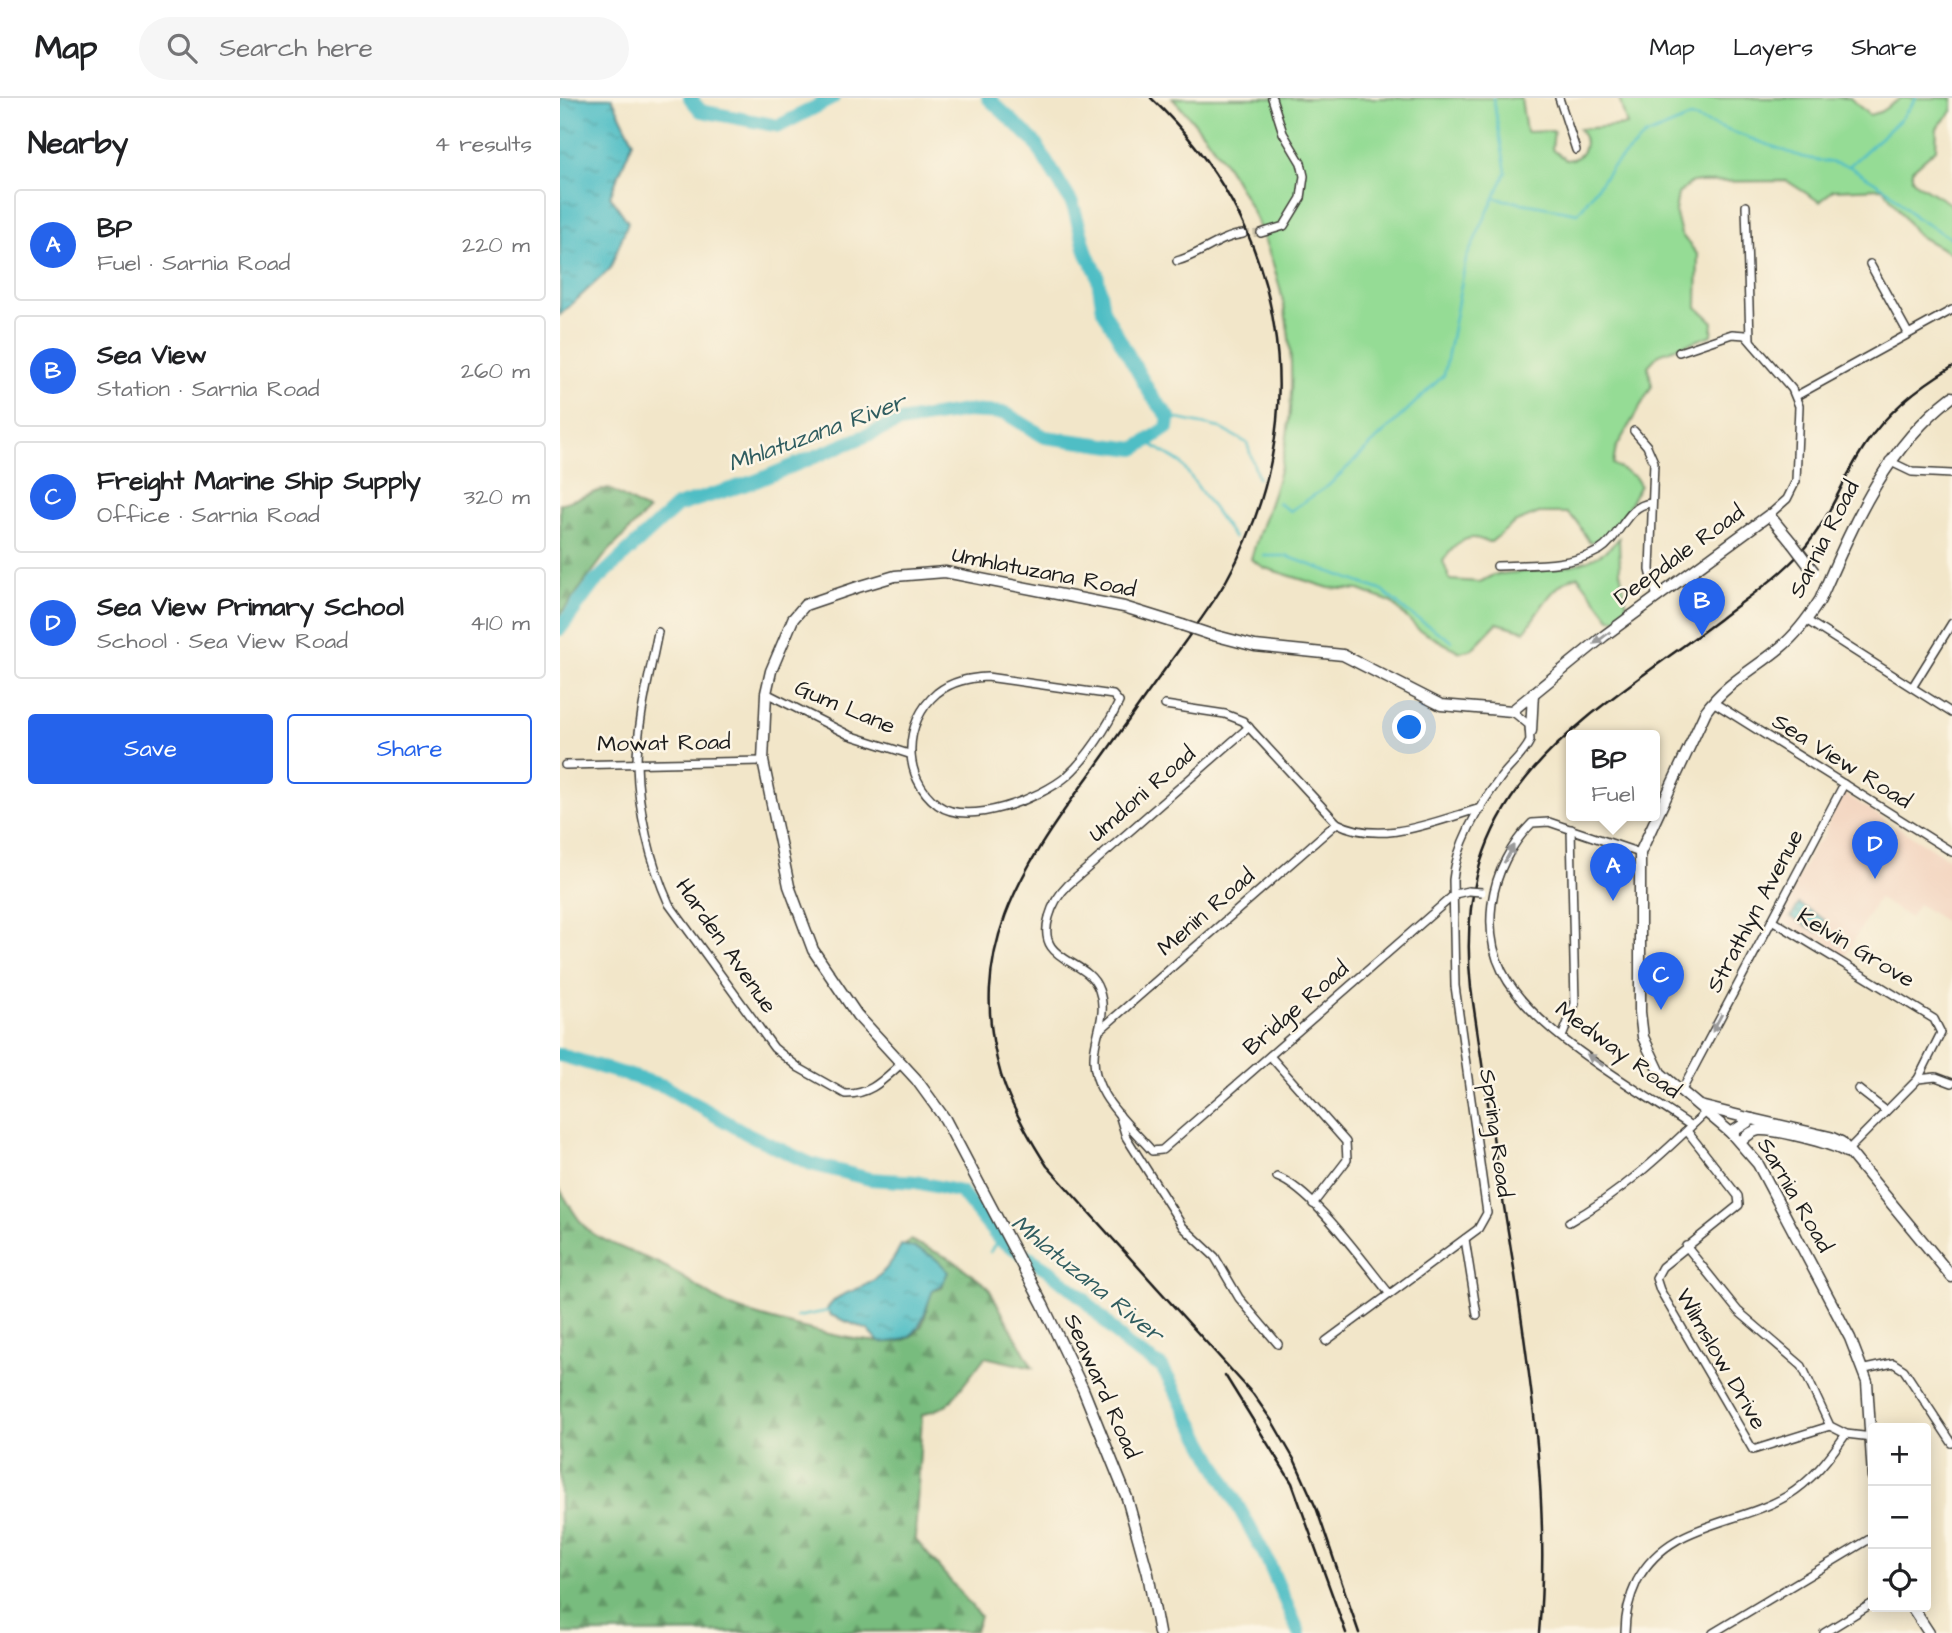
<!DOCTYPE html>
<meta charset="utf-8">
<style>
body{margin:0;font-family:"Architects Daughter",sans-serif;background:#f6f6f6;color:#202124}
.controls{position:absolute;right:21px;bottom:21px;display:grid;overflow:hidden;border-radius:7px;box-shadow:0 4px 18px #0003}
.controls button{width:63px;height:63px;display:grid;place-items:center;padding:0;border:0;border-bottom:2px solid #e0e0e0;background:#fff;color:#202124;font:35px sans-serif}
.you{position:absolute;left:850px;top:630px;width:24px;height:24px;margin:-18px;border:5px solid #fff;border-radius:50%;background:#1a73e8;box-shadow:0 0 0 10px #1a73e833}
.badge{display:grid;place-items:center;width:46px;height:46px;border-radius:50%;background:#2563eb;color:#fff;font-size:23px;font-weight:700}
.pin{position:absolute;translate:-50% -58px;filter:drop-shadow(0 2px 4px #0008)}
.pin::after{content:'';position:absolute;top:37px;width:24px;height:21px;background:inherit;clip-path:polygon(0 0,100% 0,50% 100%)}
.popup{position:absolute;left:1006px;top:632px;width:94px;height:91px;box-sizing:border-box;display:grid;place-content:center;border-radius:7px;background:#fff;filter:drop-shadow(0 2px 5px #0005);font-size:23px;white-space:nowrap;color:#757577}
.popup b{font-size:26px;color:#202124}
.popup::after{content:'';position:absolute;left:50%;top:100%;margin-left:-14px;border:14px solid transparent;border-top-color:#fff}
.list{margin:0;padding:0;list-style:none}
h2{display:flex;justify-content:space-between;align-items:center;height:91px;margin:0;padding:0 28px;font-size:30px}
h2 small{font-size:23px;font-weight:400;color:#757577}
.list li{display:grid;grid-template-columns:46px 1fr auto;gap:21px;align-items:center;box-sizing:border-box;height:112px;margin:0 14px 14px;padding:0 14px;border:2px solid #e0e0e0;border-radius:7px}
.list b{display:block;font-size:26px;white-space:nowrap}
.list p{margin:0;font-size:23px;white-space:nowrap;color:#757577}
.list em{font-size:23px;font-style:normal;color:#757577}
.actions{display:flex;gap:14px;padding:21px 28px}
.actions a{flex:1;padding:16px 0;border:2px solid #2563eb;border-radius:7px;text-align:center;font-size:24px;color:#2563eb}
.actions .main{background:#2563eb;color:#fff}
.icon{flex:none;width:38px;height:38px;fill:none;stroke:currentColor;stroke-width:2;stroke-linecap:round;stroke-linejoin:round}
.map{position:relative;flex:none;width:1392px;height:1535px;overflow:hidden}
header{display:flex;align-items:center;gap:42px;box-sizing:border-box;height:98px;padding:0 35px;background:#fff;border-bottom:2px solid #e0e0e0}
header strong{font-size:33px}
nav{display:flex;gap:38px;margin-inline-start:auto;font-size:24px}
.search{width:490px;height:63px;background:#f6f6f6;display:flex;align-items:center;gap:18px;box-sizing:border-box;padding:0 24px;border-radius:38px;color:#757577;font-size:26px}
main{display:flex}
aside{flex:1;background:#fff}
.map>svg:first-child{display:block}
.built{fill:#f3d4bf}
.green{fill:#95dc95;stroke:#587c58;stroke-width:2}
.forest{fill:url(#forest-firs);stroke:#4a6c4d;stroke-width:2}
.water{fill:url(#water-ripples);stroke:#366d70;stroke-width:2}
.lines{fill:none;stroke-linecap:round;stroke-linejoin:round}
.stream{stroke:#4fbec5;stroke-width:2.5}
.river{stroke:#4fbec5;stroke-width:14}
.street-tunnel{stroke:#c7bea6;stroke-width:7;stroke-dasharray:7 3.5;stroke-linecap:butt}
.street-casing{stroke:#3c3a36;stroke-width:10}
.secondary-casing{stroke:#3c3a36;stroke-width:13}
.street{stroke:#fff;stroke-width:7}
.secondary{stroke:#fff;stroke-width:10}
.rail{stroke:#1c1c1c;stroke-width:2.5}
.street-bridge-casing{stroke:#3c3a36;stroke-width:10;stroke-linecap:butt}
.secondary-bridge-casing{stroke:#3c3a36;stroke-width:13;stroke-linecap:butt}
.street-bridge{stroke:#fff;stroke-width:7}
.secondary-bridge{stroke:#fff;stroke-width:10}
.oneway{fill:#999}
.labels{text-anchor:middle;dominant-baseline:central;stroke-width:5;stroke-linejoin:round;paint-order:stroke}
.street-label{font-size:23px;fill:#1c1c1c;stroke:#fcf5e5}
.water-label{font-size:24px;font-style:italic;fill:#305d60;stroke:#fcf5e5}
</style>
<header>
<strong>Map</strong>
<div class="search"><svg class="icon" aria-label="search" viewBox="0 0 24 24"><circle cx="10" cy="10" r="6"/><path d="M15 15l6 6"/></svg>Search here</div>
<nav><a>Map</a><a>Layers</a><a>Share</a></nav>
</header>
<main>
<aside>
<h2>Nearby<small>4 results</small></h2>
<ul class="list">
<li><span class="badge">A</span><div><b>BP</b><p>Fuel · Sarnia Road</p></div><em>220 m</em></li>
<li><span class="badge">B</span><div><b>Sea View</b><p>Station · Sarnia Road</p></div><em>260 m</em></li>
<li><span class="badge">C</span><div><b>Freight Marine Ship Supply</b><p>Office · Sarnia Road</p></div><em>320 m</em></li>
<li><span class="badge">D</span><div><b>Sea View Primary School</b><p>School · Sea View Road</p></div><em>410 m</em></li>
</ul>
<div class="actions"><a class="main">Save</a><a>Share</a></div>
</aside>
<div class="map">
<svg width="1392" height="1535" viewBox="0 0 1392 1535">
<defs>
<pattern id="forest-firs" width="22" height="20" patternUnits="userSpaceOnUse" patternTransform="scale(1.75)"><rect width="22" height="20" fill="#78bc7e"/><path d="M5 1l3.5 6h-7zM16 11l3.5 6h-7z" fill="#629866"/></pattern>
<pattern id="water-ripples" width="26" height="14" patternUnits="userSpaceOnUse" patternTransform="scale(1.75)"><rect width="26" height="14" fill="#4fbec5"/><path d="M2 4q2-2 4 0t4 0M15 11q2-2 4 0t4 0" fill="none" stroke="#419a9f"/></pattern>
</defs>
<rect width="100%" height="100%" fill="#fcf5e5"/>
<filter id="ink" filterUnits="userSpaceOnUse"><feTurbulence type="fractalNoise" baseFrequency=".0143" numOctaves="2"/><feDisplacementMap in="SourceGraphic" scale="14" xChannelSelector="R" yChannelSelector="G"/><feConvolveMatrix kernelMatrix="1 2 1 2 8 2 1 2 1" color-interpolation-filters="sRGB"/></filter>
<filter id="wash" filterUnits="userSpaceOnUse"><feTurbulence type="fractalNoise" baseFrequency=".00686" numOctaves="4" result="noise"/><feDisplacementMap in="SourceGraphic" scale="28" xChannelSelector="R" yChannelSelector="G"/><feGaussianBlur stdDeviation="1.57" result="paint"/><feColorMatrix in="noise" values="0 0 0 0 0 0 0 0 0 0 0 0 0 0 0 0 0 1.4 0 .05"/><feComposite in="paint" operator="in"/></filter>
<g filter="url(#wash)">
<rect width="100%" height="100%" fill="#f2e6c9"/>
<path class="built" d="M1284,695L1327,723L1325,728L1333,733L1336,728L1392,763V842L1386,838L1391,827L1358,806L1350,820L1318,800L1283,862L1266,851L1269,845L1260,840L1257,845L1218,820L1255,746L1264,739L1267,727Z"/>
<path class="green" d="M612,0H961L966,34L994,33L992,51L1006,62C1025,61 1030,45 1019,31L1067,27L1059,0H1290L1309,17L1320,14L1341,0H1392V13L1377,30L1376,51L1352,72V81L1356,85L1392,107V156L1357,137L1323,90L1273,92L1260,104L1227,83L1132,84L1118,96L1115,113L1121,136L1138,157L1137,209L1153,224L1152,237L1099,256L1088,268L1092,288L1056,350L1053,366L1075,379L1080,387L1058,429L1044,442L1029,444L1017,424L1007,415H979L954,425L931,444C925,444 919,440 913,440C900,440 890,453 883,463L890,482L920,484L933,477C973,471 1032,475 1059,440L1060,473L1068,513L1061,521L1050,520L1018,478C994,483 978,515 965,533L937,525L912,551L900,554L859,532L831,504L799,492L769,490L705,470L691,461C701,425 717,392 724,355C750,224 704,94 612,0Z"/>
<g class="forest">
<path d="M48,390L88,413L46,456L0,517V406Z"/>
<path d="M0,1092C9,1105 17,1122 28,1132C40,1143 83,1158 100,1166C126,1178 148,1200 174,1210C204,1221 321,1254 346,1241C371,1228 363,1212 372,1193L382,1190C390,1170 363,1150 345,1147L350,1142L393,1162L428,1189L473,1270L425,1259L388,1307L362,1317L355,1441L420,1518L415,1533L0,1535Z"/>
</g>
<g class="water">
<path d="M0,0H52L73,43L50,98L68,124L50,171L0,217Z"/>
<path d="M1239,806L1265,822L1257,834L1231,819Z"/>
<path d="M341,1147C359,1150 377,1158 388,1174L382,1187L373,1192C361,1222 361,1247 319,1244L308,1232L270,1217L267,1211C278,1195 288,1196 304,1188C320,1180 333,1164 341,1147Z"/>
</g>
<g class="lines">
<g class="stream">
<path d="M1290,69L1328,92L1355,119L1392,141"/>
<path d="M934,100L1018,115L1052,69L1085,38L1131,19L1242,59L1289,68L1341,21L1356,0"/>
<path d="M609,319L660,330L687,345L698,380"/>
<path d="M586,343L621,365L674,440"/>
<path d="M718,405L730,413L768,388L884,277L906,161L946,74L933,0"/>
<path d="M704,458H726L823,493L847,514L892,543"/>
<path d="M430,1154L439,1141"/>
<path d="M237,1219L268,1213"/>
</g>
<g class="river">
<path d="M130,0L141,13L219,28L273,0"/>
<path d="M0,531L34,485L117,408L196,383L339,324L406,313L445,315L485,339L575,351L607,330L609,319L591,297L543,212L537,175L527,156L513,107L474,43L428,0"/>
<path d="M0,957L104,988L186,1035L251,1066L310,1081L356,1084L401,1094L439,1141L487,1171L523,1200L569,1249L602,1269L707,1461L739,1535"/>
</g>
</g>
</g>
<g filter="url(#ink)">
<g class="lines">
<path class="street-tunnel" d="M683,136L701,135"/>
<defs>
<g id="street">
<path d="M999,0L1016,52"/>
<path d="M1186,108L1190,241"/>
<path d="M701,135L724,128L741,100L744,78L741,65L723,35L712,0"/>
<path d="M617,163C640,157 659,139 683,136"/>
<path d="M1310,166L1348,235"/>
<path d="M1119,254L1172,236L1185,237L1232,291L1239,308L1236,383L1227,401L1209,417"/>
<path d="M1236,298L1392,212"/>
<path d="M1074,333L1087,348L1094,364L1090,472L1097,500"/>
<path d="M1329,363L1352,374L1392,376"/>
<path d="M937,468C970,466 1010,469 1040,452C1060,440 1066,407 1091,405"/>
<path d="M1246,522L1392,615"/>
<path d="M98,534C90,576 77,623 77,666C78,712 90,764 109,806L214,950L239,970L285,996C310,997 323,982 341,966"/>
<path d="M427,579L553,597L559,604C548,628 527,660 507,678C481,700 408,729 378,707C341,679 343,624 377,595C392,583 409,580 427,579Z"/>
<path d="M1353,588L1392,525"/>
<path d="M206,595L289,637L349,656"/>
<path d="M1153,604L1392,754"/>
<path d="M605,607L665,616L683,623L777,725C822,748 875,723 921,710"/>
<path d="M689,629L508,787C499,796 492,808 489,819C475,866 528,859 539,892C547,913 538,930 535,950C527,993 566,1023 592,1053L602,1052L895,796L908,793"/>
<path d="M5,667L203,663"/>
<path d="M1080,755L989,724L972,725C951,746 936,775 932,805C929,829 931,851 942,873C972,934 1075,989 1131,1028"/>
<path d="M1212,822L1374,921L1381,935L1358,981"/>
<path d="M540,932L777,725"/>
<path d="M1002,939L1015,906L1011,731"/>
<path d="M710,958L786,1044L787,1062L753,1106"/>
<path d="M1298,991L1325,1012"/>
<path d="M1121,994L1284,686"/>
<path d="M559,1016L566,1039L623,1129L655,1159L679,1200L718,1246"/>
<path d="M1127,1033L1178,1098L1179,1107L1102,1169L1096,1180L1100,1192L1193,1352L1270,1328"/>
<path d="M1286,1054L1358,981L1376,979L1392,985"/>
<path d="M717,1079C753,1092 804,1165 829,1195"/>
<path d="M1009,1124C1060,1096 1105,1054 1146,1014"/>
<path d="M905,1141L917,1217"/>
<path d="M1126,1148L1178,1213L1242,1268L1270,1328L1286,1336L1312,1339"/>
<path d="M766,1243L918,1131L927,1115L895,888L893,782C896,748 918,709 939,682C948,669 963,658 970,643L969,627L952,613"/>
<path d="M1305,1271L1333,1265L1344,1272L1392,1345"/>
<path d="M1065,1535C1065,1517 1069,1500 1077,1483C1108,1424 1175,1428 1227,1398C1252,1383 1270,1359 1286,1336"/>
<path d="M1153,1535L1313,1439"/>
<path d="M1264,1535L1313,1505"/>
</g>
<g id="secondary">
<path d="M649,536L695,548L783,557L881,607L952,613L1044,538L1209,417L1232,445"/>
<path d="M971,633L973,595"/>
<path d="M1140,1008L1192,1021"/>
<path d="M1171,1035L1192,1021L1270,1039L1281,1044L1392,1179"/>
<path d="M1180,1044C1186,1039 1191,1033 1199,1032C1216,1031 1271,1045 1286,1054"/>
<path d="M1313,1379L1307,1284L1290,1240L1198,1066L1171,1035L1100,975L1083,939L1080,914V755L1146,613C1166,585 1195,571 1221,549C1237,536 1249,519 1260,502C1293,427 1325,350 1392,299"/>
<path d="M1352,1509L1369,1535"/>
<path d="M599,1535L588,1476L567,1400L523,1291L483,1207L385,1021L356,981L297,917L253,852L229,788L203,663L206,595L211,573L233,521L245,507L298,489L335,478L385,474L564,509L622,527"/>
</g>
</defs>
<use href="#street" class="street-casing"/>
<use href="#secondary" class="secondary-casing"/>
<use href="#street" class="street"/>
<use href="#secondary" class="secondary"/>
<g class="rail">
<path d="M591,0C656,61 701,140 714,228C728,316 710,405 666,483C649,512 628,539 608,567C581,604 555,642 528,679C460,772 405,855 441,977C451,1009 469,1040 487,1068L693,1296L712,1323L735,1363L757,1412L799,1535"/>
<path d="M665,1277L732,1385L786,1535"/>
<path d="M979,1535C990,1410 972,1288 953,1164C938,1073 924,981 911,890C890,689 1019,627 1160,521C1187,500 1218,480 1241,454C1270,422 1282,381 1306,346C1328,313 1358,289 1392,269"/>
</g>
<defs>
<path id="street-bridge" d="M908,793L922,794"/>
<g id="secondary-bridge">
<path d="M1232,445L1254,474"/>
<path d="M622,527L649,536"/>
</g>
</defs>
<use href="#street-bridge" class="street-bridge-casing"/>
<use href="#secondary-bridge" class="secondary-bridge-casing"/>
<use href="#street-bridge" class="street-bridge"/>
<use href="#secondary-bridge" class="secondary-bridge"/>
</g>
<defs><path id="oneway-solid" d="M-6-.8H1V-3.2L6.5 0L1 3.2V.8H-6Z" transform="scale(1.75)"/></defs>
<g class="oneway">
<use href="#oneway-solid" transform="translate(1042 540) rotate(143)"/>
<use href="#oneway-solid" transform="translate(949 756) rotate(-61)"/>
<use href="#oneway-solid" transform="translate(1157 925) rotate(118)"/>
<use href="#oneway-solid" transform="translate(1035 962) rotate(-145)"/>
</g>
</g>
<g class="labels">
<g class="street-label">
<text transform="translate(1264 441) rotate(-63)">Sarnia Road</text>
<text transform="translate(1119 457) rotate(-36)">Deepdale Road</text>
<text transform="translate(484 474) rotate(11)">Umhlatuzana Road</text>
<text transform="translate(285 609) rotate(23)">Gum Lane</text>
<text transform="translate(104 645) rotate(-1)">Mowat Road</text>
<text transform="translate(1282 663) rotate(32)">Sea View Road</text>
<text transform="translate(582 696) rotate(-41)">Umdoni Road</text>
<text transform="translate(1195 813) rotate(-62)">Strathlyn Avenue</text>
<text transform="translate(646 814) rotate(-41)">Menin Road</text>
<text transform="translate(166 848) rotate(55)">Harden Avenue</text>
<text transform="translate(1296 850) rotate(31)">Kelvin Grove</text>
<text transform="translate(736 910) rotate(-41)">Bridge Road</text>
<text transform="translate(1058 952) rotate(36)">Medway Road</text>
<text transform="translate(936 1035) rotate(82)">Spring Road</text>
<text transform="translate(1235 1097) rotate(60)">Sarnia Road</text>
<text transform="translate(1161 1261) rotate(60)">Wilmslow Drive</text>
<text transform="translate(542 1288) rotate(66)">Seaward Road</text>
</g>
<g class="water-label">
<text transform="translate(257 335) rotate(-20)">Mhlatuzana River</text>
<text transform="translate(527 1181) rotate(39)">Mhlatuzana River</text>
</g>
</g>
</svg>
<div class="controls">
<button>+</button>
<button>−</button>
<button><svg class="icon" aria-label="locate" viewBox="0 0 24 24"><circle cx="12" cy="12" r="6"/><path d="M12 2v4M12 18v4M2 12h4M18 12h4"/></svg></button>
</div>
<div class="you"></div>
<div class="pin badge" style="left:1053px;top:803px">A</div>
<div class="popup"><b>BP</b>Fuel</div>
<div class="pin badge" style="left:1142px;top:538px">B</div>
<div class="pin badge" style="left:1101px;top:912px">C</div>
<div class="pin badge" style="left:1315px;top:781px">D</div>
</div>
</main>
